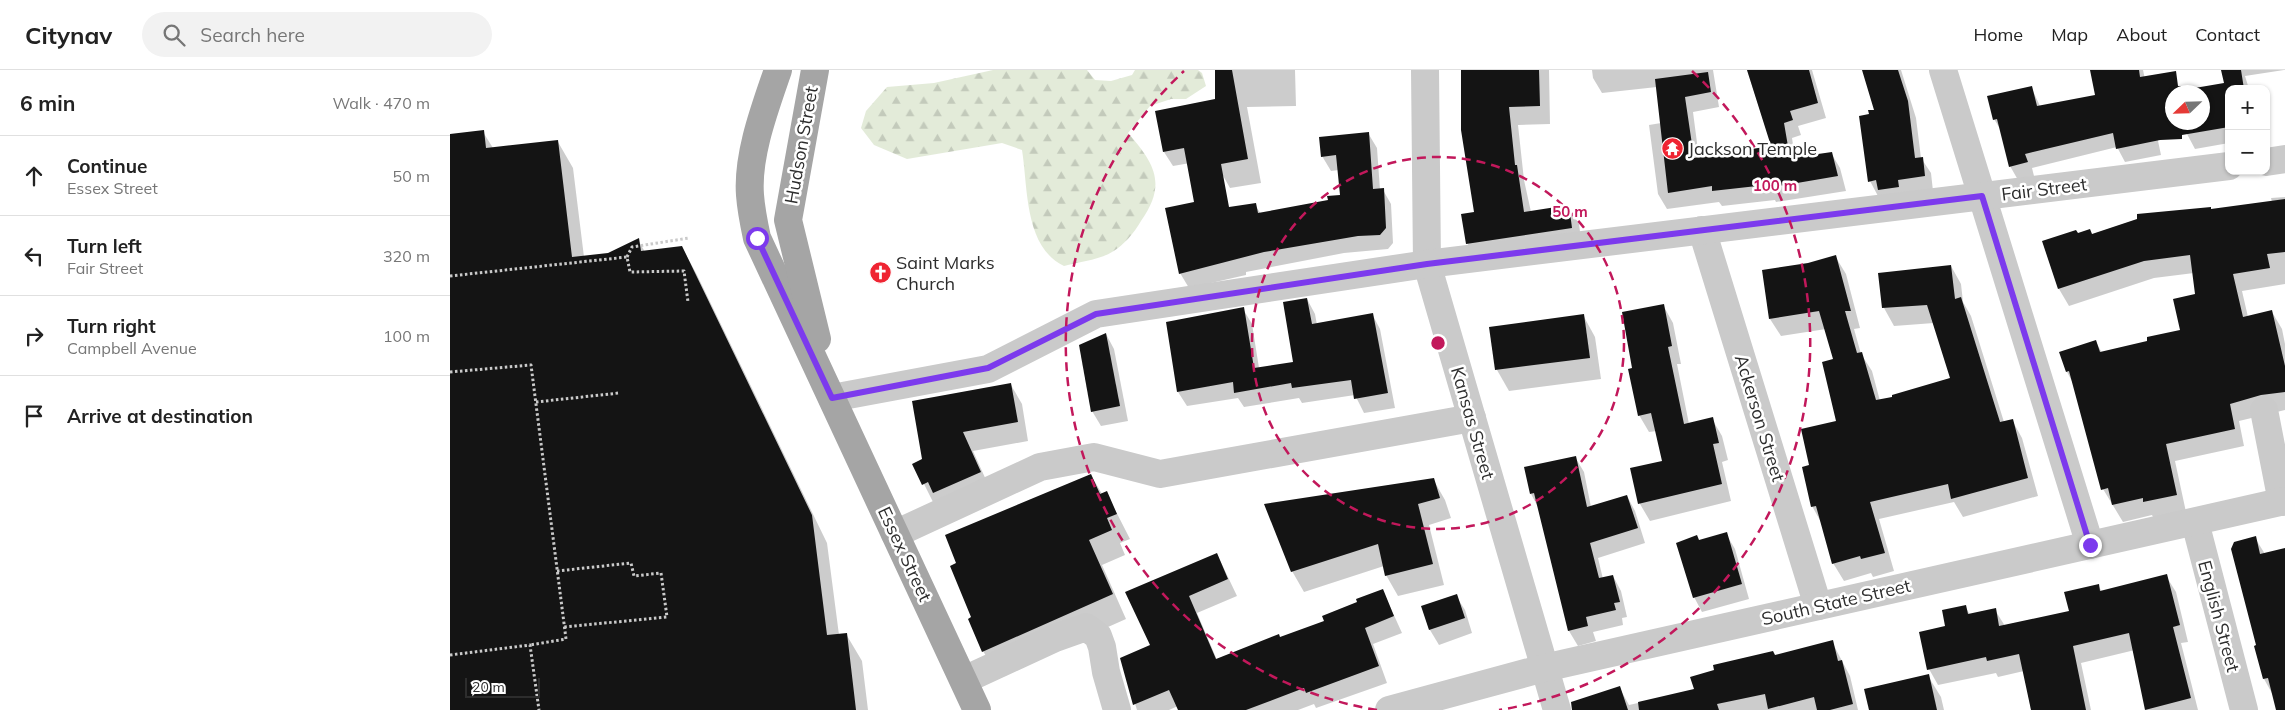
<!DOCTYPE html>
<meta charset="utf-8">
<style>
body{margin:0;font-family:Mulish,sans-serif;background:#f2f2f2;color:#222}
.controls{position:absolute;right:15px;top:15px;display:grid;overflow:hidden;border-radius:10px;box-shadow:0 1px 4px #0004}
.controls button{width:45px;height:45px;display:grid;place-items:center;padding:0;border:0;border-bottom:1px solid #e0e0e0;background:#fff;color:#222;font:25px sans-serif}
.compass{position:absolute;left:1715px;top:15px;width:45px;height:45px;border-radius:50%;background:#fff;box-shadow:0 1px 4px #0004;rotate:247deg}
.scale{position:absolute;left:15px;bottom:12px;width:75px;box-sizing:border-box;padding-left:5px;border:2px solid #2d2d2d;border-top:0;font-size:14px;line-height:18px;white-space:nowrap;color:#2d2d2d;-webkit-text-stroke:4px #fff;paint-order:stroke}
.stop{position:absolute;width:15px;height:15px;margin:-11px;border:4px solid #7c3aed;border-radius:50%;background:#fff}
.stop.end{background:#7c3aed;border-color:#fff;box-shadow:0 1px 5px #0008}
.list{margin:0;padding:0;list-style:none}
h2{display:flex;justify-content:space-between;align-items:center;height:65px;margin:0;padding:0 20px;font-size:21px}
h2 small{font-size:16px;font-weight:400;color:#767676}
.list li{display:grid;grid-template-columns:32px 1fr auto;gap:15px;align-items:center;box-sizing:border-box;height:80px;padding:0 20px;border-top:1px solid #e0e0e0}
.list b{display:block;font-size:19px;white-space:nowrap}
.list p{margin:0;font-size:16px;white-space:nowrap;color:#767676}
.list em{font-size:16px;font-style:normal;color:#767676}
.icon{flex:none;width:28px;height:28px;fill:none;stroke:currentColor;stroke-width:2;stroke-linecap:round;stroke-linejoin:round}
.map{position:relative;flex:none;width:1835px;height:640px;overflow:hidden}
header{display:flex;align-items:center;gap:30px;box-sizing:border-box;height:70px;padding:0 25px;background:#fff;border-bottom:1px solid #e0e0e0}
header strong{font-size:24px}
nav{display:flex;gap:28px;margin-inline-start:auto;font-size:18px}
.search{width:350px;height:45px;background:#f2f2f2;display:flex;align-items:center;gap:12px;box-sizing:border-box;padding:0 18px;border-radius:28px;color:#767676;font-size:19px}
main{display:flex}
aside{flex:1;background:#fff}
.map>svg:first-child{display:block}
.forest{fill:url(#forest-firs)}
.shadow{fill:#0003}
.building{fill:#141414;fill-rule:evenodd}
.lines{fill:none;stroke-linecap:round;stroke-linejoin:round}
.path{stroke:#cacaca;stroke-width:3;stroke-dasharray:2.5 2.5;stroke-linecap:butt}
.minor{stroke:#cacaca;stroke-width:28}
.major{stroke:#a5a5a5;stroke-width:28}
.route{stroke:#7c3aed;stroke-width:6}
.ring{fill:none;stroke:#c2185b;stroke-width:2.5;stroke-dasharray:9 6}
.labels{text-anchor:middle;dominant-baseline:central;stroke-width:5;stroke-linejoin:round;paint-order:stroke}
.street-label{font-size:18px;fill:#2d2d2d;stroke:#fff}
.poi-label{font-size:18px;fill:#2d2d2d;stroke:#fff;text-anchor:start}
.centre{fill:#c2185b;stroke:#fff;stroke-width:2.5}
.ring-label{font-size:15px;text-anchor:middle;font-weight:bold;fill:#c2185b;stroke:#fff;stroke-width:5;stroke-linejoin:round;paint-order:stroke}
</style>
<header>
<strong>Citynav</strong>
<div class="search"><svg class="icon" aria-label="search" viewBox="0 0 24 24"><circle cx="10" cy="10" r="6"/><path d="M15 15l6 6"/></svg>Search here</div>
<nav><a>Home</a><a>Map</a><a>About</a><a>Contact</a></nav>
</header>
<main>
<aside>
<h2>6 min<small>Walk · 470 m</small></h2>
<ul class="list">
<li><svg class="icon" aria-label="ahead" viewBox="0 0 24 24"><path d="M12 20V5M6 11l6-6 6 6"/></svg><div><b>Continue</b><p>Essex Street</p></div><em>50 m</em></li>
<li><svg class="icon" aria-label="left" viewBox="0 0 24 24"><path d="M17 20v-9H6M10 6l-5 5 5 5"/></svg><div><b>Turn left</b><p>Fair Street</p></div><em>320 m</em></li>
<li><svg class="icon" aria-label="right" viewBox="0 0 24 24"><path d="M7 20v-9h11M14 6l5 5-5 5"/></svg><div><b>Turn right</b><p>Campbell Avenue</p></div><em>100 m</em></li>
<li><svg class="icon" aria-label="arrive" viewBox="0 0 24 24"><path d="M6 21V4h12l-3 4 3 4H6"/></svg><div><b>Arrive at destination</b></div></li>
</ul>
</aside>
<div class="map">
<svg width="1835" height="640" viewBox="0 0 1835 640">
<defs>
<pattern id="forest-firs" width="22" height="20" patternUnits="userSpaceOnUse" patternTransform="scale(1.25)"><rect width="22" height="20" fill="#e3ebd9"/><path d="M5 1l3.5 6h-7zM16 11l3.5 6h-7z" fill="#c3cabb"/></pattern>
</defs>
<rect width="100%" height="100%" fill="#fff"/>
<path class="forest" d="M543,0H637L645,10L661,11L682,5L685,0H748L752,3L756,16L736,29H721L700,36L678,63C705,94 717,114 691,151C684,163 674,175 662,182C649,190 628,192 614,196C574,177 578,117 572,80L552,73L457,89L424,75L411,58L416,41L437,17L484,13Z"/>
<g class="shadow">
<path d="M766,0H845L846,36L797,37L811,113L780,118L767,95Z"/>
<path d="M1012,0H1099L1100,54L1068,55L1074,110L1081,142L1118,136L1129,154L1132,177L1028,191L1017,173L1025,143Z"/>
<path d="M1142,0H1263L1269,37L1243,42L1249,88L1322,77L1297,0H1362L1376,48L1348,56L1351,65L1342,68L1345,88L1381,83L1390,98L1396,121L1326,132L1325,130L1272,136L1269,132L1217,139L1208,124L1199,55L1211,53L1207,17L1152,23L1143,8Z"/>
<path d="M1415,0H1451L1466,48L1471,88L1481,103L1483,121L1428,126L1420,111V45L1425,41Z"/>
<path d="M1641,0H1693L1711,85L1675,92L1667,77L1582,98L1584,106L1568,110L1560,96L1552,62L1544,49L1581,17L1590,36L1646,26Z"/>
<path d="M1777,0H1834L1795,6L1799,19H1779V73L1745,79L1737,64L1752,52V22H1730L1775,14Z"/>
<path d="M739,52L746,92L723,96L714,82Z"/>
<path d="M33,62L43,78L108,72L123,98L134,187L158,184L188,170L195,182L232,177L247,205L377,473L389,565L396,564L412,591L418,640H0V65Z"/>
<path d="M918,63L927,78L930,120H933L941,134L943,173L938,179L894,183L796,202V205L739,218L730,203L754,145L805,135L811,144L879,131L891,126L889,100L881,101L872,86Z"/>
<path d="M1835,127V214L1792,221L1798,247L1822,242L1832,259L1835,274V340L1789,351L1794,376L1725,391L1736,442L1704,449L1702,445L1673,452L1653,419L1623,313L1617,302L1646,272L1652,283L1699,272L1731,261L1746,225L1744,203L1704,208L1619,236L1609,219L1627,164L1642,165L1761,141L1822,132L1821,128Z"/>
<path d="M1385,186L1396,204L1410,258L1404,259L1411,284L1422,301L1430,331L1501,308L1484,253L1444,256L1434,238L1430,204L1501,196L1511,214L1513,232L1521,246L1554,352L1562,350L1572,368L1588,426L1513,447L1504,432L1429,449L1444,501L1423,507L1421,503L1394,511L1383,493L1372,454L1362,436L1361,396L1388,352L1384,290L1376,259L1331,266L1320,249L1358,194Z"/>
<path d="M857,229L865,244L867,255L922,244L930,259L945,338L914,343L905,325L852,333L849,328L794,337L788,328L737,336L728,322L793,239L802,254L809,298L845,293Z"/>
<path d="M1213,235L1223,253L1231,294H1227L1239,354L1262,349L1272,366L1278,390L1272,392L1281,431L1200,451L1190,434L1181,399L1213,392L1207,361L1199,362L1189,345L1183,299Z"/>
<path d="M1133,245L1145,267L1151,309L1059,321L1047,300L1041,258Z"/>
<path d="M656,264L664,279L678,351L651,356L642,341Z"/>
<path d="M561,315L572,334L578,371L523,381L541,421L484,434L464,394L473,390Z"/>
<path d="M1125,387L1134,402L1141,437L1177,426L1185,441L1195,473L1148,488L1153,509L1163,506L1171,521L1177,547L1172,548L1173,555L1143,562L1146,571L1128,576L1119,561L1088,437L1081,424Z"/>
<path d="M641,405L652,424L656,422L680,469L670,473L675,485L652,495L676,549L548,606L533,581Z"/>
<path d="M983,409L995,430L1001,448L979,455L994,515L948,526L936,505L934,496L854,522L842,501Z"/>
<path d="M1276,464L1285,479L1299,529L1252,542L1244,527L1249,471Z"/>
<path d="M1805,468L1815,484L1835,479V640H1828L1823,625L1814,609L1805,577L1808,576Z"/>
<path d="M767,484L787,526L747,543L767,590L876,552L933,521L952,563L923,574L937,613L866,638L864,634L848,640H729L728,636L719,640H687L671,589L702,576Z"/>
<path d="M1716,506L1726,522L1738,572L1731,573L1748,640H1696L1685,580L1631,593L1641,640H1581L1574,601L1548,607L1546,603L1488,615L1479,599L1496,557L1515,536L1520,545L1545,540L1555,556L1621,542L1648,515L1652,522Z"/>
<path d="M1006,526L1015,540L1022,563L989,575L980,560L973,537Z"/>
<path d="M1382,572L1400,606L1408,640H1132L1169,617L1179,635L1245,620L1325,586Z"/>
<path d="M1478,606L1491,627L1494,640H1420Z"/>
</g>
<g class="building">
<path d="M765,0H782L798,89L771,94L779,137L806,133L808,143L878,130L877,126L890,125L886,85L871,87L869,67L919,62L923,119L934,118L936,158L930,165L908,166L814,182L729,204L715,138L744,132L734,78L713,82L705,41L765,29Z"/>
<path d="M1011,0H1089L1090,36L1059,37L1065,95H1067L1074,142L1119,135L1122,158L1016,174L1011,144L1024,142L1011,60Z"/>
<path d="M1297,0H1359L1368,33L1340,41L1343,50L1334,53L1340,88L1382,82L1388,106L1317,118L1316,115L1262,121V116L1218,123L1205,9L1258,2L1261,22L1235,27L1244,88L1321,76Z"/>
<path d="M1412,0H1448L1458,31L1465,88L1473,87L1475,106L1448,110L1449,117L1428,120L1426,110L1418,112L1409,46L1419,44L1418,40H1424Z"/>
<path d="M1640,0H1689L1690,7L1726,1L1728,16H1732L1733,20L1774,13L1771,0H1791L1794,19H1779V57L1732,65V69L1710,70L1666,79L1663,63L1575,84L1578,92L1559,97L1547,49L1543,50L1537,26L1582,16L1587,36L1645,25ZM1722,22H1752V52H1722Z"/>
<path d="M34,60L36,78L108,70L122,187L158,183L189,168L191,181L232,176L362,445L377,565L397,563L406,640H0V64Z"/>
<path d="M1835,129V182L1817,184L1820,198L1783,204L1793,247L1822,240L1835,296V322L1811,325L1780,334L1785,359L1716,374L1727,425L1693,432V428L1662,435L1658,418L1651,420L1619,301L1616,302L1609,282L1646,270L1650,282L1697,271V267L1730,260L1723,229L1745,224L1740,185L1694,191L1608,219L1592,171L1626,160L1628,163L1640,159L1642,164L1687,149V144L1761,137V139Z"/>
<path d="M1386,185L1401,241H1395L1407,283L1412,282L1426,330L1442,327V325L1500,308L1477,235L1432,238L1428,203L1501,195L1505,229L1511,227L1550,352L1563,349L1578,408L1501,429L1498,414L1420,432L1435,483L1411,489L1410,486L1382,494L1366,436L1361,437L1352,397L1359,395L1351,359L1386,351L1372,292L1383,289L1369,241L1319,249L1312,200L1358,193Z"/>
<path d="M857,228L862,254L923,243L938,323L904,329L901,310L842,318L841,313L784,323L783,312L727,322L716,252L794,237L804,298L843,292L833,232Z"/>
<path d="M1214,234L1222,276L1218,277L1234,354L1263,347L1269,373L1263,374L1272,414L1188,434L1180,398L1212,391L1201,343L1188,346L1178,299L1182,298L1172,242Z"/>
<path d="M1134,244L1140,288L1045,300L1039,257Z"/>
<path d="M656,263L670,336L641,342L629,275Z"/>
<path d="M561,313L568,352L513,362L531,402L483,423L478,412L472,415L462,394L472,389L462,331Z"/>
<path d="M1126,386L1137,437L1177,425L1188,458L1140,473L1149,508L1163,505L1170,532L1164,533L1166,540L1136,547L1138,556L1118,561L1084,423L1080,424L1074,397Z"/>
<path d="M641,404L650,424L657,421L667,444L657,448L662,460L639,470L663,524L532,582L518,549L521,547L500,496L506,493L495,465Z"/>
<path d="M984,408L990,428L968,434L983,494L935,506L928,474L841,502L814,434Z"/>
<path d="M1277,462L1292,514L1243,528L1226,473L1247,465L1249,470Z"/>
<path d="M1806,466L1810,484L1835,478V640H1826L1818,608L1813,609L1804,576L1806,575L1781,479L1784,472Z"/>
<path d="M767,483L778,509L739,526L766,589L829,564L830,567L874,551L872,546L907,532L906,529L933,519L944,546L915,558L929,596L856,623L854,618L796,640H728L719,620L683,635L670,588L700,575L675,522Z"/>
<path d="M1717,504L1730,555L1723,557L1741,628L1695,640L1679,563L1623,576L1636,640H1581L1569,584L1537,591L1536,587L1477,600L1469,562L1495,556L1492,540L1516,535L1518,544L1546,538L1549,556L1619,541L1614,522L1649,514L1650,521Z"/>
<path d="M1007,524L1015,548L979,560L971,536Z"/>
<path d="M1383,570L1388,591L1392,590L1403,634L1380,640H1367L1364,627L1318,639L1315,624L1267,634L1269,640H1189L1188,632L1244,619L1240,607L1264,600L1263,595L1323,581L1325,585Z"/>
<path d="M1479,604L1487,640H1419L1414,619Z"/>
<path d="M1170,616L1178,640H1122L1121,632Z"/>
</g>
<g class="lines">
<g class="path">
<path d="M177,187L182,177L239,168"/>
<path d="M0,206L177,187L180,202L234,201L238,232"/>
<path d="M0,302L81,295L116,569L80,575"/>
<path d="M86,332L169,323"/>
<path d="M107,501L181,493L184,506L211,503L217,547L114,557"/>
<path d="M0,585L80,575L89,640"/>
</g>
<g class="minor">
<path d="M975,0L977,194L1107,640"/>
<path d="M1493,0L1640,475"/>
<path d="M1816,92L1835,89"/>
<path d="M1252,160L1368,536"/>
<path d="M382,328L538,299L646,244L977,194L1779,96"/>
<path d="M1814,340L1832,432"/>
<path d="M1745,452L1794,640"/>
<path d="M445,464L590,397L644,387L710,404L1022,348"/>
<path d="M514,610L605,568L636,557L648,566L652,577L656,602L667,640"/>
<path d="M939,640L1094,598L1835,431"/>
</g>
<g class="major">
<path d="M328,0C315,38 297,85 300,125C301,139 304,154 307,168L527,640"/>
<path d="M365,0L338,150L367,269"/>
</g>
</g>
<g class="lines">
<path class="route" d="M307,168L382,328L538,298L646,244L977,194L1532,126L1640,475"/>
</g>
<g class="ring">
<circle cx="988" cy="273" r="186"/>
<path d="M927 640A372 372 0 0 1 734 1M1242 1A372 372 0 0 1 1049 640"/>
</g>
<defs>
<symbol id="temple-disc" viewBox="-11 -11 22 22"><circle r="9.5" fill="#ef2432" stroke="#fff"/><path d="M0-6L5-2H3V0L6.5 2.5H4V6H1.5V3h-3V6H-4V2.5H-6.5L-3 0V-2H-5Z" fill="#fff"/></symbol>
<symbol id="church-disc" viewBox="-11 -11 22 22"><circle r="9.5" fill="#ef2432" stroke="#fff"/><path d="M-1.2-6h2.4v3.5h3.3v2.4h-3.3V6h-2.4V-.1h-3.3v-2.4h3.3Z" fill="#fff"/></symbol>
</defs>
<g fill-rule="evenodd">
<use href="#temple-disc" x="1210" y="66" width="25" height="25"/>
<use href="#church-disc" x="418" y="190" width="25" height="25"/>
</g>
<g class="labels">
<g class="street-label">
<text transform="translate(351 75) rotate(-80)">Hudson Street</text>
<text transform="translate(1594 119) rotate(-7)">Fair Street</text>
<text transform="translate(1310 348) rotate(73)">Ackerson Street</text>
<text transform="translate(1023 353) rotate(74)">Kansas Street</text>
<text transform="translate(455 484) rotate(65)">Essex Street</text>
<text transform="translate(1386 532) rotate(-13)">South State Street</text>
<text transform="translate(1769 546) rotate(75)">English Street</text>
</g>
<g class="poi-label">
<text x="1238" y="78">Jackson Temple</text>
<text x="446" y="192">Saint Marks<tspan x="446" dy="21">Church</tspan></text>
</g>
</g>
<circle cx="988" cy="273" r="8" class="centre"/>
<g class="ring-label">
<text x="1325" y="121">100 m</text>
<text x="1120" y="147">50 m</text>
</g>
</svg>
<div class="controls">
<button>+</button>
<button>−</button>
</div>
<svg class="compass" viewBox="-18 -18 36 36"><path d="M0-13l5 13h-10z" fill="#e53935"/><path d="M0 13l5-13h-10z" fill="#767676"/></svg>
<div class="scale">20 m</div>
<div class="stop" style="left:307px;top:168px"></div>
<div class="stop end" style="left:1640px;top:475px"></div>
</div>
</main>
